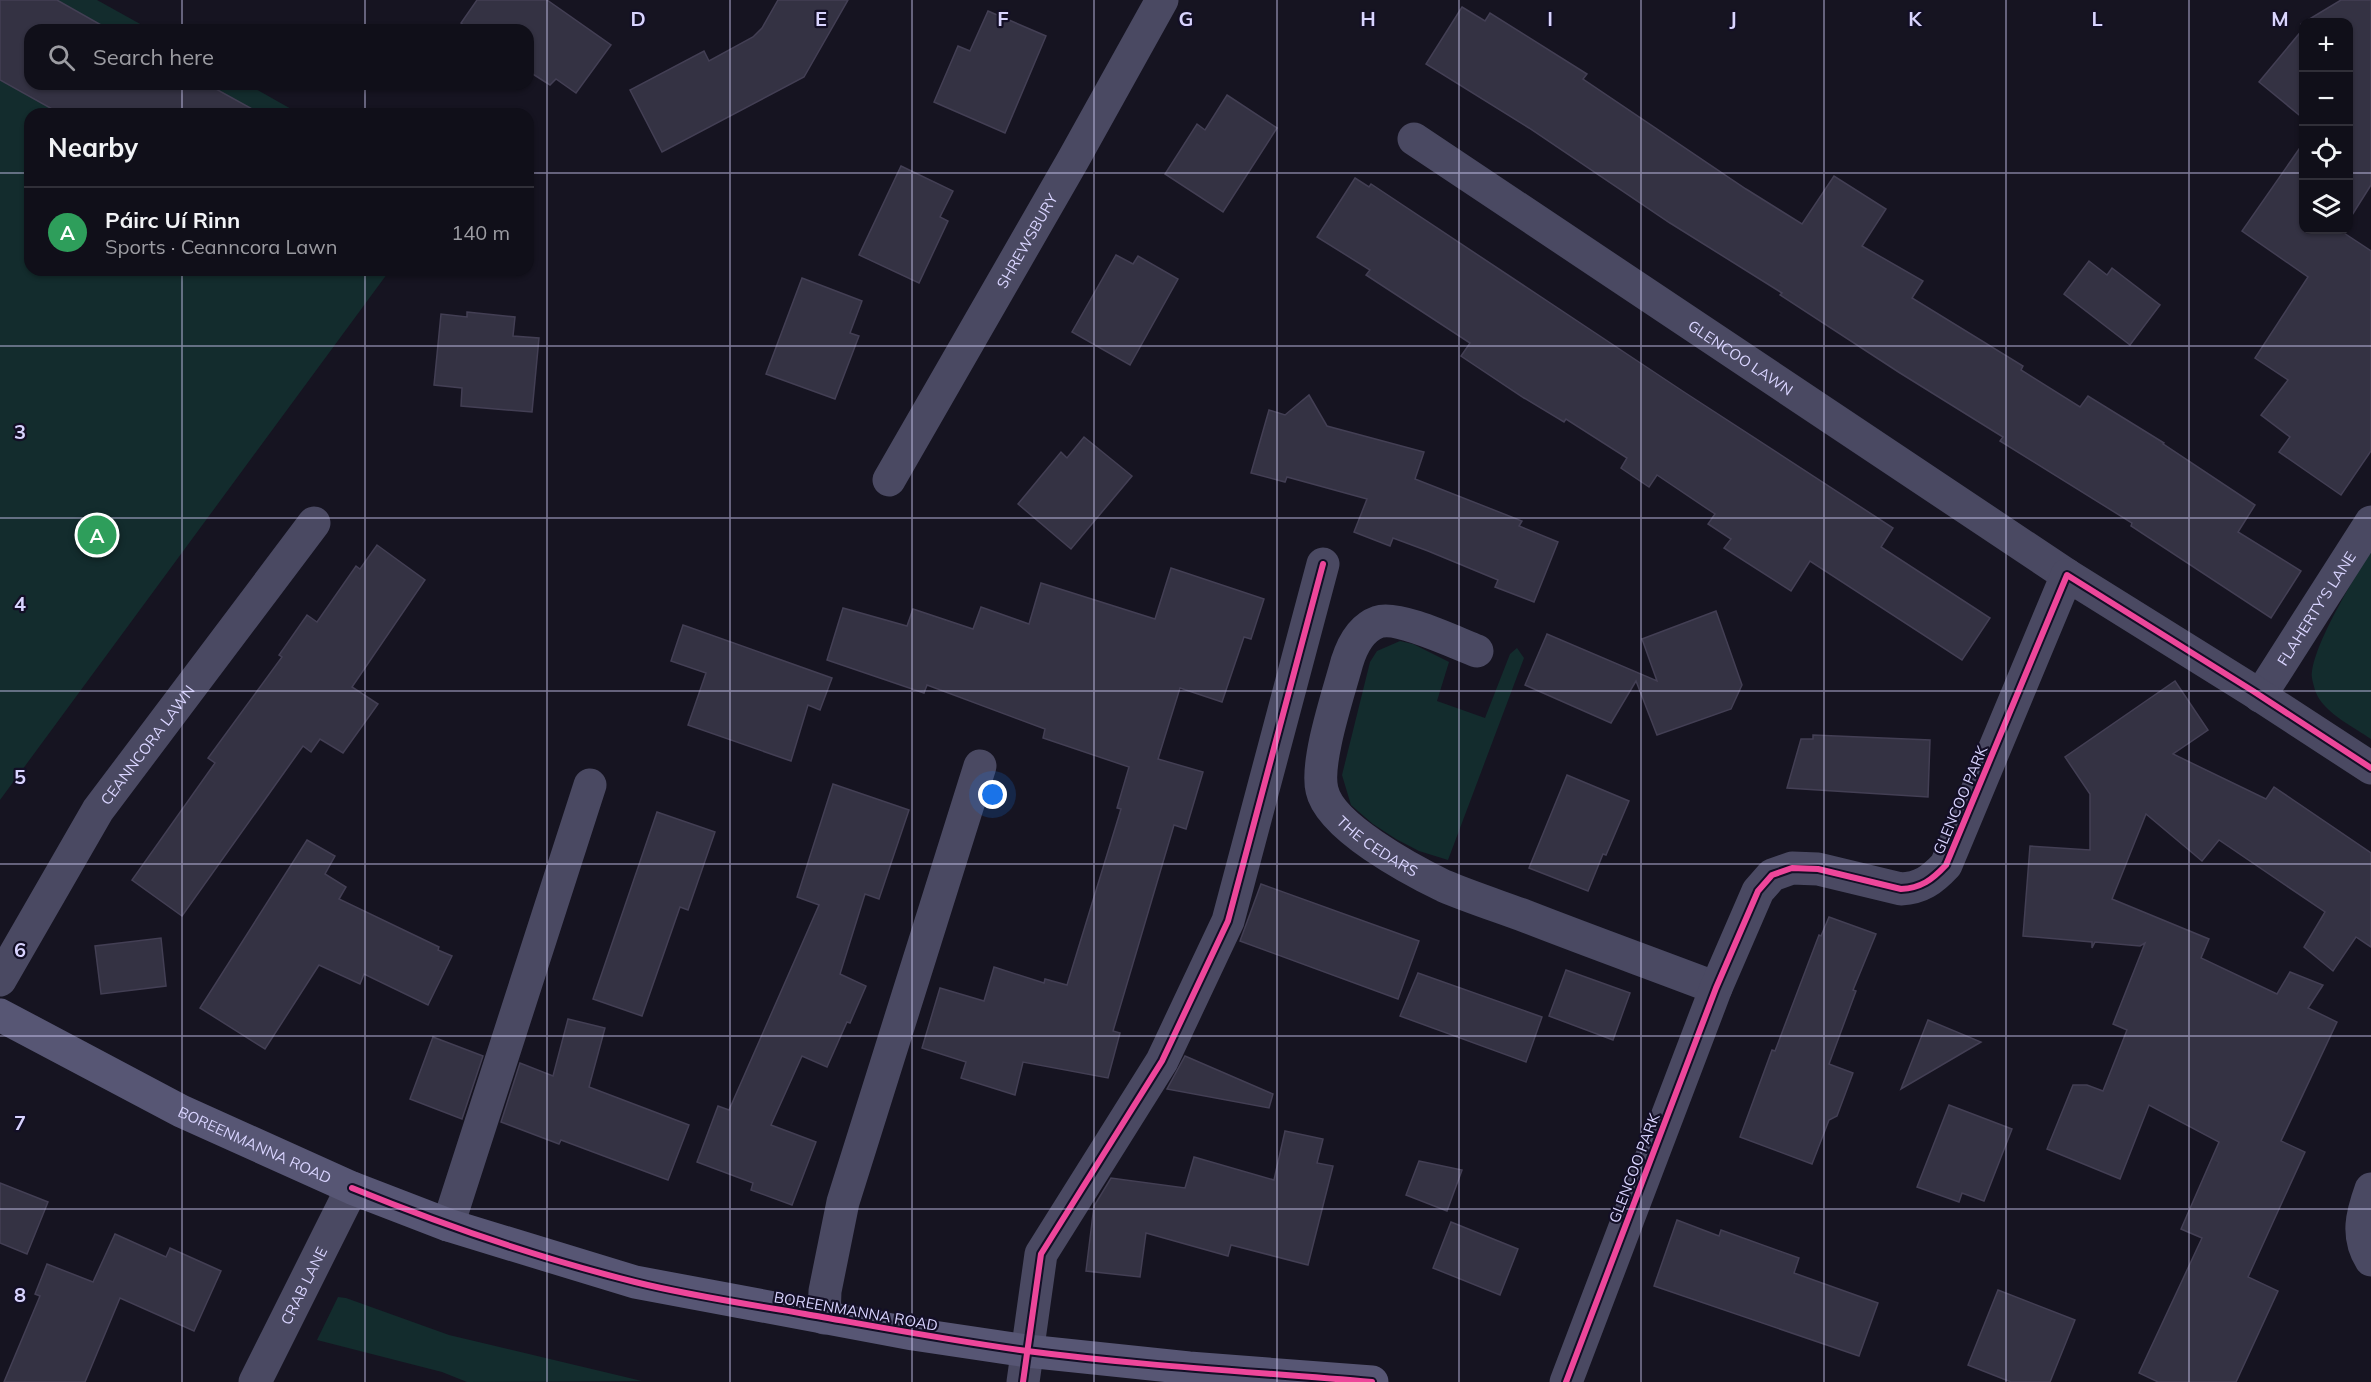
<!DOCTYPE html>
<meta charset="utf-8">
<style>
body{margin:0;font-family:Mulish,sans-serif;background:#191822;color:#f1f3f6}
.controls{position:absolute;right:18px;top:18px;display:grid;overflow:hidden;border-radius:12px;box-shadow:0 2px 4px #0004}
.controls button{width:54px;height:54px;display:grid;place-items:center;padding:0;border:0;border-bottom:2px solid #302f38;background:#100f19;color:#f1f3f6;font:30px sans-serif}
.you{position:absolute;left:993px;top:795px;width:21px;height:21px;margin:-15px;border:4px solid #fff;border-radius:50%;background:#1a73e8;box-shadow:0 0 0 9px #1a73e833}
.badge{display:grid;place-items:center;width:39px;height:39px;border-radius:50%;background:#db2777;color:#fff;font-size:20px;font-weight:700}
.pin{position:absolute;translate:-50% -50%;border:3px solid #fff;box-shadow:0 2px 6px #0006}
.list{margin:0;padding:0;list-style:none}
h2{display:flex;justify-content:space-between;align-items:center;height:78px;margin:0;padding:0 24px;font-size:26px}
h2 small{font-size:20px;font-weight:400;color:#9c9ca2}
.list li{display:grid;grid-template-columns:39px 1fr auto;gap:18px;align-items:center;box-sizing:border-box;height:90px;padding:0 24px;border-top:2px solid #302f38}
.list b{display:block;font-size:22px;white-space:nowrap}
.list p{margin:0;font-size:20px;white-space:nowrap;color:#9c9ca2}
.list em{font-size:20px;font-style:normal;color:#9c9ca2}
.icon{flex:none;width:33px;height:33px;fill:none;stroke:currentColor;stroke-width:2;stroke-linecap:round;stroke-linejoin:round}
.map{position:relative;flex:none;width:2371px;height:1382px;overflow:hidden}
.search{position:absolute;background:#100f19;box-shadow:0 2px 4px #0004;left:24px;top:24px;width:510px;height:66px;display:flex;align-items:center;gap:15px;box-sizing:border-box;padding:0 21px;border-radius:18px;color:#9c9ca2;font-size:22px}
.panel{position:absolute;background:#100f19;box-shadow:0 2px 4px #0004;left:24px;top:108px;width:510px;height:168px;border-radius:18px}
.map>svg:first-child{display:block}
.green{fill:#132c2d}
.building{fill:#343243;stroke:#433f54;stroke-width:1.5}
.lines{fill:none;stroke-linecap:round;stroke-linejoin:round}
.street{stroke:#4a4962;stroke-width:33}
.secondary{stroke:#575674;stroke-width:33}
.cycleway-casing{stroke:#130f26;stroke-width:10}
.cycleway{stroke:#ed469a;stroke-width:6}
.grid{fill:none;stroke:#d9d4ff;stroke-width:1.5;stroke-opacity:0.55}
.labels{text-anchor:middle;dominant-baseline:central;stroke-width:4.5;stroke-linejoin:round;paint-order:stroke}
.street-label{font-size:15px;fill:#d9d4ff;stroke:#130f26}
.grid-label{font-size:20px;text-anchor:middle;font-weight:bold;fill:#d9d4ff;stroke:#130f26;stroke-width:4.5;stroke-linejoin:round;paint-order:stroke}
</style>
<div class="map">
<svg width="2371" height="1382" viewBox="0 0 2371 1382">
<rect width="100%" height="100%" fill="#161421"/>
<g class="green">
<path d="M0,0H97L151,30H30V84H247L300,114H30V270H390L0,800Z"/>
<path d="M2371,549V739C2355,728 2331,716 2320,700C2316,695 2313,684 2312,678C2309,651 2356,576 2371,549Z"/>
<path d="M1400,641L1413,644L1449,662L1437,701L1485,718L1510,654L1517,648L1524,658L1448,860L1419,851L1396,839L1373,824L1351,805L1342,775L1370,662L1377,651Z"/>
<path d="M338,1297L346,1298L449,1335L642,1381L467,1382L442,1372L317,1340Z"/>
</g>
<g class="building">
<path d="M0,0H57L110,30H30V84H207L261,114H61L0,80Z"/>
<path d="M477,0H547L611,45L576,93L556,79L550,85L528,71V30H471L461,23Z"/>
<path d="M778,0H848L804,77L662,152L630,90L704,51L709,61L753,37L762,28Z"/>
<path d="M2341,0H2371V185L2349,220V22H2304V119L2259,82L2303,29L2301,24Z"/>
<path d="M1462,7L1485,21L1490,13L1587,74L1583,79L1746,189L1802,224L1834,176L1886,209L1862,246L1923,281L1912,298L2023,366L2021,370L2080,407L2088,396L2164,443L2163,444L2255,505L2238,532L2301,571L2271,618L2131,526L2132,523L2000,441L2003,437L1900,373L1780,295L1782,293L1670,223L1529,128L1426,64Z"/>
<path d="M988,11L1046,36L1005,133L934,102L958,46L970,51Z"/>
<path d="M1227,95L1277,128L1223,212L1165,174L1197,124L1205,130Z"/>
<path d="M2304,142V230H2342L2341,231L2371,251V451L2341,495L2279,452L2290,437L2261,415L2288,380L2255,358L2308,277L2242,231Z"/>
<path d="M901,166L953,191L940,217L948,221L919,283L859,255Z"/>
<path d="M1355,178L1369,187L1371,184L1684,392L1893,528L1881,547L1990,618L1962,660L1810,561L1791,591L1724,548L1731,539L1708,524L1715,514L1657,475L1649,487L1621,468L1627,458L1566,419L1564,422L1524,398L1461,356L1470,343L1366,275L1370,270L1317,237Z"/>
<path d="M1116,255L1133,264L1138,256L1178,279L1130,365L1072,332Z"/>
<path d="M2089,261L2107,275L2112,268L2160,305L2130,345L2064,294Z"/>
<path d="M802,278L862,301L850,333L859,336L835,399L766,374Z"/>
<path d="M467,312L515,317L513,336L539,338L532,412L461,406L462,388L434,385L441,314L467,317Z"/>
<path d="M1309,395L1327,426L1424,452L1415,479L1522,521L1519,526L1558,542L1534,602L1495,587L1498,580L1428,551L1393,538L1390,546L1354,532L1367,499L1287,477L1285,482L1251,473L1269,410L1285,415Z"/>
<path d="M1084,437L1132,476L1071,549L1018,504L1061,452L1067,458Z"/>
<path d="M377,545L425,580L352,687L378,704L343,753L320,739L311,752L303,746L182,916L132,880L215,763L208,758L282,657L279,655L307,615L317,622L356,566L360,569Z"/>
<path d="M1171,568L1264,599L1251,639L1244,637L1222,702L1180,688L1158,759L1203,772L1186,829L1174,825L1113,1031L1120,1033L1108,1078L1023,1062L1015,1095L961,1078L966,1062L922,1048L940,988L984,1001L994,967L1044,983L1045,979L1067,985L1121,809L1117,808L1129,767L1043,738L1045,729L927,685L924,693L827,660L843,608L907,626L913,609L973,629L981,607L1029,624L1041,583L1155,619Z"/>
<path d="M1716,611L1742,685L1731,709L1657,735L1636,681L1611,723L1525,685L1547,634L1657,681L1642,639Z"/>
<path d="M683,625L832,678L820,710L808,705L791,761L688,725L706,673L671,661Z"/>
<path d="M2175,681L2208,730L2173,754L2266,799L2274,787L2371,853V947L2356,937L2333,971L2304,947L2325,912L2219,840L2202,861L2146,814L2112,899L2209,939L2201,958L2277,994L2290,972L2323,985L2308,1008L2337,1022L2281,1141L2305,1152L2248,1277L2278,1291L2236,1382H2158L2139,1373L2202,1238L2181,1229L2219,1142L2149,1105L2120,1179L2047,1149L2073,1085H2087L2103,1091L2127,1030L2113,1024L2145,943L2140,946L2095,942L2092,948V942L2023,936L2030,846L2090,850V794L2065,757Z"/>
<path d="M1813,735L1930,740L1928,797L1787,788L1801,739H1813Z"/>
<path d="M1567,775L1629,801L1606,855L1603,854L1588,891L1529,868Z"/>
<path d="M833,784L909,810L879,899L865,894L840,974L866,986L850,1023L847,1022L827,1067L802,1056L771,1125L816,1142L792,1205L751,1190L753,1183L697,1162L718,1106L729,1110L819,905L797,897Z"/>
<path d="M657,812L715,832L688,910L680,907L642,1016L593,999Z"/>
<path d="M307,840L335,856L325,874L346,887L339,899L439,947L438,950L452,956L428,1005L364,974L360,984L319,965L265,1049L200,1008Z"/>
<path d="M1261,884L1419,941L1398,999L1240,941Z"/>
<path d="M1829,917L1876,934L1853,990L1856,991L1829,1064L1853,1073L1837,1116L1829,1120L1812,1164L1740,1137L1772,1050L1775,1051L1819,935L1821,936Z"/>
<path d="M161,938L166,986L101,994L95,946Z"/>
<path d="M1566,970L1630,993L1613,1040L1549,1016Z"/>
<path d="M1418,973L1542,1017L1526,1062L1400,1016Z"/>
<path d="M568,1019L605,1028L589,1087L689,1125L668,1180L561,1140L559,1144L501,1122L520,1063L553,1076Z"/>
<path d="M1928,1020L1981,1042L1901,1089Z"/>
<path d="M433,1037L483,1056L462,1119L410,1099Z"/>
<path d="M1185,1056L1273,1094L1269,1108L1167,1089Z"/>
<path d="M1949,1105L2012,1129L1984,1201L1962,1193L1959,1202L1917,1187Z"/>
<path d="M1285,1131L1323,1139L1317,1163L1333,1166L1308,1265L1231,1245L1228,1256L1146,1233L1140,1277L1086,1271L1094,1206L1111,1178L1185,1188L1194,1157L1274,1180Z"/>
<path d="M1419,1161L1462,1170L1447,1211L1406,1195Z"/>
<path d="M0,1183L48,1202L27,1254L0,1243Z"/>
<path d="M1677,1220L1719,1236L1721,1230L1799,1258L1794,1273L1878,1303L1859,1356L1654,1286Z"/>
<path d="M1451,1222L1518,1249L1500,1295L1433,1268Z"/>
<path d="M115,1234L166,1257L170,1248L221,1271L194,1331L120,1298L85,1382H4L40,1296L35,1294L47,1264L93,1282Z"/>
<path d="M1998,1290L2075,1320L2050,1382H2011L1968,1365Z"/>
</g>
<g class="lines">
<g class="street">
<path id="s1" d="M1414,139L2067,575"/>
<path id="s2" d="M889,480L1073,160L1162,0"/>
<path id="s3" d="M1477,651C1456,643 1398,615 1378,622C1361,628 1352,646 1347,662C1339,692 1315,762 1322,790C1330,827 1411,870 1444,886C1470,897 1498,906 1525,916C1589,941 1653,964 1716,988"/>
<path id="s4" d="M2260,696L2371,522"/>
<path id="s5" d="M0,980L98,810L314,523"/>
<path d="M2371,1189C2362,1214 2356,1236 2371,1260"/>
<path d="M448,1225L590,785"/>
<path d="M824,1318L825,1291L843,1202L980,766"/>
<path id="s6" d="M255,1382L352,1188"/>
<path d="M1023,1382L1041,1254L1162,1061L1228,921L1323,564"/>
<path d="M1566,1382L1716,988L1758,891L1772,875L1792,868L1818,869L1901,889C1921,888 1932,880 1946,865L2067,575L2253,691L2371,768"/>
</g>
<path class="secondary" id="s7" d="M0,1015L181,1111L352,1188L448,1225L635,1282L913,1334L1027,1351L1189,1368L1372,1382"/>
<defs>
<g id="cycleway">
<path d="M352,1188C443,1225 539,1258 635,1282C691,1296 748,1304 805,1314C879,1327 953,1341 1027,1351C1142,1366 1257,1372 1372,1382"/>
<path d="M1023,1382L1041,1254L1162,1061L1228,921L1323,564"/>
<path d="M1566,1382L1716,988L1758,891L1772,875L1792,868L1818,869L1901,889C1921,888 1932,880 1946,865L2067,575L2253,691L2371,768"/>
</g>
</defs>
<use href="#cycleway" class="cycleway-casing"/>
<use href="#cycleway" class="cycleway"/>
</g>
<path class="grid" d="M182,0V30M365,0V30M547,0V1382M730,0V1382M912,0V1382M1094,0V1382M1277,0V1382M1459,0V1382M1641,0V1382M1824,0V1382M2006,0V1382M2189,0V1382M182,84V114M365,84V114M0,173H30M528,173H2304M2348,173H2371M182,270V1382M365,270V1382M0,346H2371M0,518H2371M0,691H2371M0,864H2371M0,1036H2371M0,1209H2371"/>
<g class="labels">
<g class="street-label">
<text stroke="none"><textPath href="#s2" startOffset="276">SHREWSBURY</textPath></text>
<text stroke="none"><textPath href="#s1" startOffset="393">GLENCOO LAWN</textPath></text>
<text stroke="none"><textPath href="#s4" startOffset="104">FLAHERTY'S LANE</textPath></text>
<text stroke="none"><textPath href="#s5" startOffset="278">CEANNCORA LAWN</textPath></text>
<text transform="translate(1960 800) rotate(-67)">GLENCOO PARK</text>
<text stroke="none"><textPath href="#s3" startOffset="369">THE CEDARS</textPath></text>
<text stroke="none"><textPath href="#s7" startOffset="286">BOREENMANNA ROAD</textPath></text>
<text transform="translate(1634 1168) rotate(-69)">GLENCOO PARK</text>
<text stroke="none"><textPath href="#s6" startOffset="108">CRAB LANE</textPath></text>
<text transform="translate(856 1311) rotate(10)">BOREENMANNA ROAD</text>
</g>
</g>
<g class="grid-label">
<text x="638" y="26">D</text>
<text x="821" y="26">E</text>
<text x="1003" y="26">F</text>
<text x="1186" y="26">G</text>
<text x="1368" y="26">H</text>
<text x="1550" y="26">I</text>
<text x="1733" y="26">J</text>
<text x="1915" y="26">K</text>
<text x="2097" y="26">L</text>
<text x="2280" y="26">M</text>
<text x="20" y="439">3</text>
<text x="20" y="611">4</text>
<text x="20" y="784">5</text>
<text x="20" y="957">6</text>
<text x="20" y="1130">7</text>
<text x="20" y="1302">8</text>
</g>
</svg>
<div class="controls">
<button>+</button>
<button>−</button>
<button><svg class="icon" aria-label="locate" viewBox="0 0 24 24"><circle cx="12" cy="12" r="6"/><path d="M12 2v4M12 18v4M2 12h4M18 12h4"/></svg></button>
<button><svg class="icon" aria-label="layers" viewBox="0 0 24 24"><path d="M12 4l9 5-9 5-9-5zM3 14l9 5 9-5"/></svg></button>
</div>
<div class="you"></div>
<div class="pin badge" style="left:97px;top:535px;background:#2e9e5b">A</div>
<div class="search"><svg class="icon" aria-label="search" viewBox="0 0 24 24"><circle cx="10" cy="10" r="6"/><path d="M15 15l6 6"/></svg>Search here</div>
<section class="panel">
<h2>Nearby<small></small></h2>
<ul class="list">
<li><span class="badge" style="background:#2e9e5b">A</span><div><b>Páirc Uí Rinn</b><p>Sports · Ceanncora Lawn</p></div><em>140 m</em></li>
</ul>
</section>
</div>
